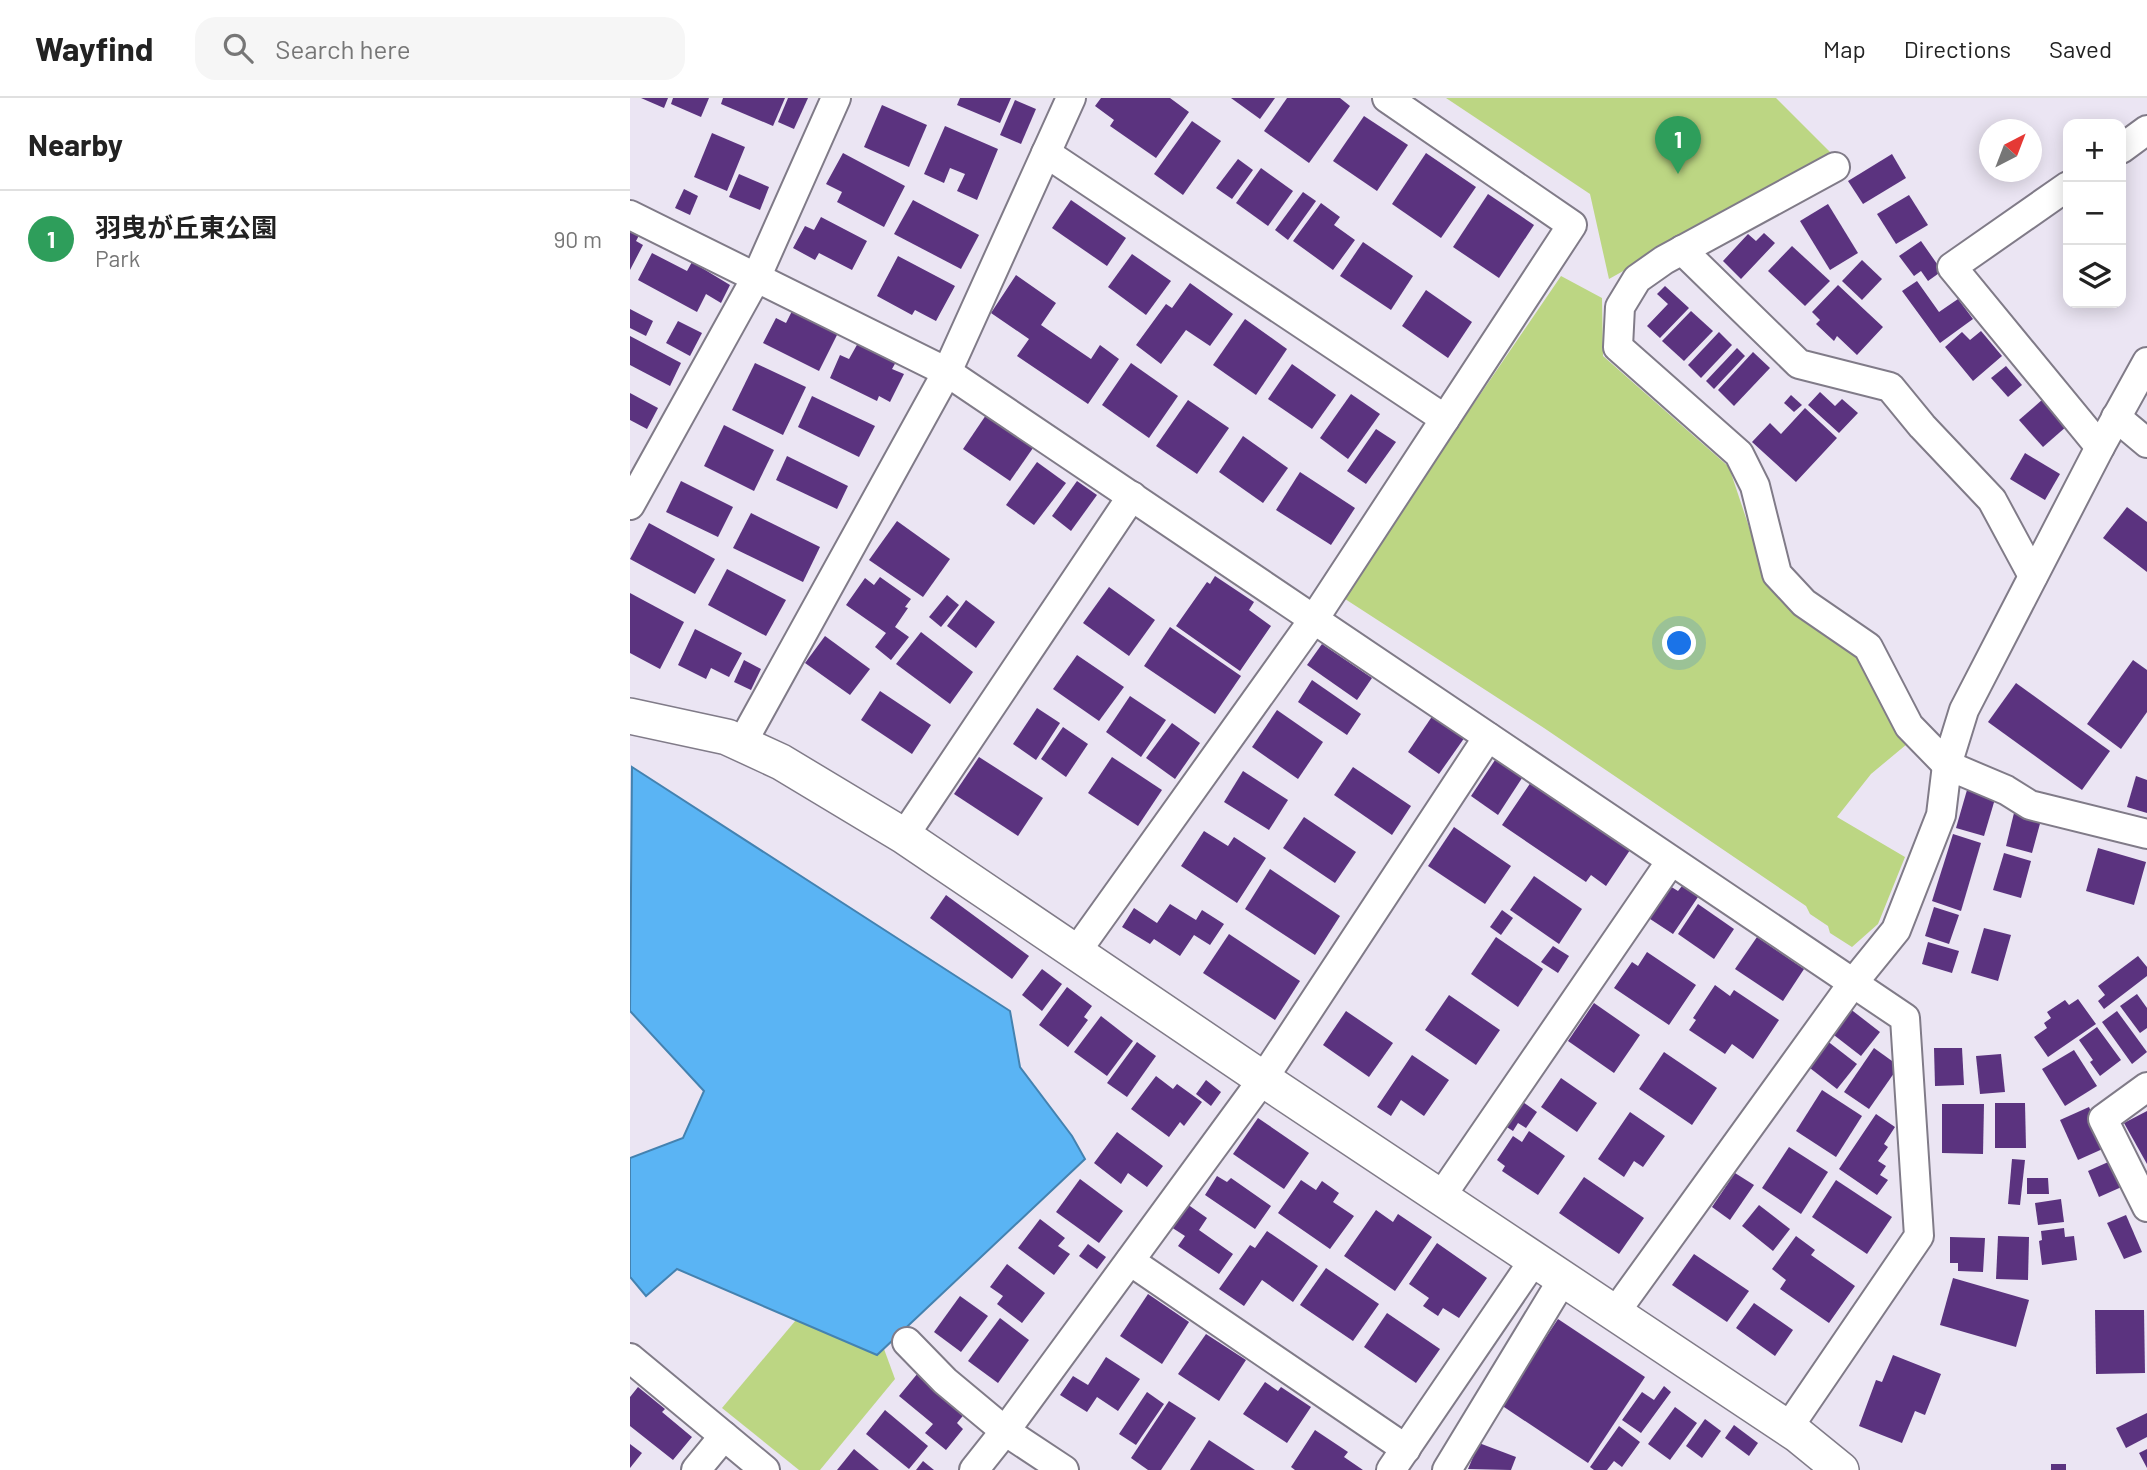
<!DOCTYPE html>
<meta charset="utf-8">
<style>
body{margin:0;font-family:Barlow,"Noto Sans JP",sans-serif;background:#f6f6f6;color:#222}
.controls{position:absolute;right:21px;top:21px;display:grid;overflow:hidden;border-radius:14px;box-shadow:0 4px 18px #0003}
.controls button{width:63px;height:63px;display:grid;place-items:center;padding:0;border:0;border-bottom:2px solid #e0e0e0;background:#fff;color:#222;font:35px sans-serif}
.compass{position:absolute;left:1349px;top:21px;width:63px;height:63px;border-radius:50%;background:#fff;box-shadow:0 4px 18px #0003;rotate:42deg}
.you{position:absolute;left:1050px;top:546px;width:24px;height:24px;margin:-18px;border:5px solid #fff;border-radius:50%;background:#1a73e8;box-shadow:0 0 0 10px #1a73e833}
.badge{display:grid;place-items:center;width:46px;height:46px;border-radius:50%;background:#0b8043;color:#fff;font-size:23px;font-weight:700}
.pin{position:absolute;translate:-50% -58px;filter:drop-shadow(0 2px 4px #0008)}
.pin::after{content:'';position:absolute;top:37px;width:24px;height:21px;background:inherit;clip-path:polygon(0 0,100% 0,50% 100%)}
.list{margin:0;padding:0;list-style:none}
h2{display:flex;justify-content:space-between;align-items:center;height:91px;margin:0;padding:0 28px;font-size:30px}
h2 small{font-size:23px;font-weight:400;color:#767676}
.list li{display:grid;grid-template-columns:46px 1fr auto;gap:21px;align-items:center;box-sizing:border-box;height:98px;padding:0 28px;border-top:2px solid #e0e0e0}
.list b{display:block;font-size:26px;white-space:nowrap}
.list p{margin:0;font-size:23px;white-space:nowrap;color:#767676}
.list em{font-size:23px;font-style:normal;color:#767676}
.icon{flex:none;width:38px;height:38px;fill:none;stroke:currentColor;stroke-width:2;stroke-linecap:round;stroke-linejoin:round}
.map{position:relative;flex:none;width:1517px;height:1372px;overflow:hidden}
header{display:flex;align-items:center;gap:42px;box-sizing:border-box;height:98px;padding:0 35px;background:#fff;border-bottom:2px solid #e0e0e0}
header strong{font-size:33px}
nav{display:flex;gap:38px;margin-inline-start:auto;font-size:24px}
.search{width:490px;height:63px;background:#f6f6f6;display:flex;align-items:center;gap:18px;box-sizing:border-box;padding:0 24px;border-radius:21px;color:#767676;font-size:26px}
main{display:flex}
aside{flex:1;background:#fff}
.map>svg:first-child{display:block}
.green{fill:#bcd683}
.water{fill:#5ab4f4;stroke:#4482b0;stroke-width:2}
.building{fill:#5b337f}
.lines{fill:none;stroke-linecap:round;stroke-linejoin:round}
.minor-casing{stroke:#807b88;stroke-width:32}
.tertiary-casing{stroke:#807b88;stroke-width:38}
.minor{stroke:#fff;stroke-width:28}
.tertiary{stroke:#fff;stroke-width:35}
</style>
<header>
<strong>Wayfind</strong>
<div class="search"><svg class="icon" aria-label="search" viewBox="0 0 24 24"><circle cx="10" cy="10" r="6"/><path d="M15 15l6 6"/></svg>Search here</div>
<nav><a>Map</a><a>Directions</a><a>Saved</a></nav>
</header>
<main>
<aside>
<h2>Nearby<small></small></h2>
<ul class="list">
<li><span class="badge" style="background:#2e9e5b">1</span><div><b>羽曳が丘東公園</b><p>Park</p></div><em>90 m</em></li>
</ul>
</aside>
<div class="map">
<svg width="1517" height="1372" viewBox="0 0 1517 1372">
<rect width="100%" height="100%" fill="#ebe5f3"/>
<g class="green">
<path d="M816,0H1146L1202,56L979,181L960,96Z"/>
<path d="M931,178L972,200L973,258L1099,369L1135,477L1231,555L1277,646L1241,676L1207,719L1275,759L1248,826L1222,849L1200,835L1198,828L1180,816L1176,808L914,630L712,499Z"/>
<path d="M166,1222L254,1251L265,1281L190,1372H169L92,1310Z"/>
</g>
<path class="water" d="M2,669L380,913L390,969L442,1038L455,1061L247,1257L47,1171L16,1198L0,1179V1060L53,1040L74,993L0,913Z"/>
<g class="building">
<path d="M11,0H38L34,10Z"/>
<path d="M43,0H79L71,19L41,6Z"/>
<path d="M93,0H155L143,28L91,6Z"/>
<path d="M158,0H178L164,31L148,24Z"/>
<path d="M330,0H381L370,25L327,7Z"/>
<path d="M471,0H540L559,14L526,60L480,28L484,22L465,8Z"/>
<path d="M601,0H645L630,21Z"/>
<path d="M657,0H710L720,8L679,65L634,33Z"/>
<path d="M385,2L406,11L391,46L370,37Z"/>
<path d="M252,7L297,27L279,69L234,49Z"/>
<path d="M734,18L778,47L747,93L703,63Z"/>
<path d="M562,23L591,43L553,97L524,76Z"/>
<path d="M315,28L368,51L347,102L327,93L335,76L320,70L314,85L294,76Z"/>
<path d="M82,35L115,49L97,93L64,79Z"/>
<path d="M213,55L275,88L254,129L207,104L212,94L196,86Z"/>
<path d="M796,55L846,89L811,140L762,106Z"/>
<path d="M1262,56L1276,80L1233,106L1218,83Z"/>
<path d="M608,61L623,72L602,101L586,90Z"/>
<path d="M631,70L663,93L638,128L606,105Z"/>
<path d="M109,76L139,89L130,112L99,99Z"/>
<path d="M54,91L68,98L60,117L45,110Z"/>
<path d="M673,94L686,103L658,142L645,132Z"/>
<path d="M858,96L904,127L869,180L823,149Z"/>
<path d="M1279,97L1298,127L1266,146L1247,116Z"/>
<path d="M283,102L349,137L331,171L264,136Z"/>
<path d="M441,102L496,140L477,168L422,130Z"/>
<path d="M691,105L710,119L704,127L725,142L703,172L663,143Z"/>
<path d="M1198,106L1228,155L1200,172L1170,123Z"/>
<path d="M191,119L237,143L222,172L189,155L185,162L163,150L175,128L184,132Z"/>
<path d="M0,123L13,130L6,143L13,147L0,172Z"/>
<path d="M1134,135L1145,145L1111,181L1093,163L1118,136L1126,143Z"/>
<path d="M1291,143L1312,173L1298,183L1291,173L1284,178L1269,158Z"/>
<path d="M733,144L783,178L761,212L710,178Z"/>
<path d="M1162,148L1200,183L1175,208L1138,173Z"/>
<path d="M22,155L57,173L62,164L100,187L91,205L76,196L67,214L8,182Z"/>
<path d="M502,156L541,183L516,217L478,189Z"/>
<path d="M268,158L325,188L306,223L285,212L282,217L247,198Z"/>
<path d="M1232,162L1252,181L1232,202L1212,183Z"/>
<path d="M386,177L426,205L411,227L461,261L470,247L489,261L458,306L387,258L399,241L361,215Z"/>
<path d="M1287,183L1309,214L1328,201L1343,221L1310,245L1272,193Z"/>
<path d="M560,185L603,216L580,248L556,232L531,266L506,247L536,206L542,210Z"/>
<path d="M1208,187L1253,229L1227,257L1207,238L1204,243L1186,226L1190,222L1182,214Z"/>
<path d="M1035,188L1059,210L1030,240L1017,228L1038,206L1027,196Z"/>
<path d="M796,192L842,224L818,260L772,228Z"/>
<path d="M0,211L23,223L16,238L0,230Z"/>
<path d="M162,213L208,235L189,273L133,245L146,220L156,225Z"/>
<path d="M1061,213L1083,233L1054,263L1032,243Z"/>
<path d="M615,221L657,251L626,297L583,267Z"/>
<path d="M48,223L72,235L60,258L36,245Z"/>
<path d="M1351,233L1372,258L1343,283L1315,249L1332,234L1340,242Z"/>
<path d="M1089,234L1102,247L1071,280L1058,267Z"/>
<path d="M0,238L51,265L40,288L0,267Z"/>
<path d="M228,245L266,264L262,271L274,276L260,304L249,298L247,303L200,280L210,257L219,261Z"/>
<path d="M1107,250L1115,258L1084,291L1076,283Z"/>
<path d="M1123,254L1140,270L1104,308L1088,292Z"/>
<path d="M125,265L176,289L153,337L102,312Z"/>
<path d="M501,265L548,298L519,340L472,307Z"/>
<path d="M662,266L706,297L682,331L638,301Z"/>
<path d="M1376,268L1392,287L1378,299L1361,280Z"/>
<path d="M1190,294L1205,308L1212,301L1228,315L1209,335L1178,307Z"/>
<path d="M0,295L28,310L17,331L0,322Z"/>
<path d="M721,296L750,316L718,361L690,340Z"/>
<path d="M1161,297L1172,307L1164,314L1154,305Z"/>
<path d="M182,298L245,328L229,359L168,329Z"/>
<path d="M1413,301L1437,328L1413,349L1389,322Z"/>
<path d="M558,302L599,330L567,376L526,348Z"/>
<path d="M1175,310L1207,340L1166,384L1122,344L1140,325L1151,336Z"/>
<path d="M356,317L403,350L380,383L333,351Z"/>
<path d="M94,327L144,352L124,393L74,368Z"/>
<path d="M746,331L766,344L736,386L717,373Z"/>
<path d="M613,338L658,370L633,405L589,374Z"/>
<path d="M1395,355L1430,376L1415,402L1380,381Z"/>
<path d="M157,358L218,388L207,411L146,382Z"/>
<path d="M407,364L436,385L404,427L376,407Z"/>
<path d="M670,374L725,410L701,447L646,412Z"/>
<path d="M51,383L103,409L88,439L36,414Z"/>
<path d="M447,383L467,397L441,433L422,418Z"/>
<path d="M1497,409L1517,424V474L1473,440Z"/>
<path d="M121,415L190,449L173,484L103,450Z"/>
<path d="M267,423L320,461L293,499L239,462Z"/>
<path d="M19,425L85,461L65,496L0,461Z"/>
<path d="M97,471L156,502L136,538L78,507Z"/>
<path d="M585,478L624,504L619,512L641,528L610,573L546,528L577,484L580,486Z"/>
<path d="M250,479L281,501L275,509L278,510L265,529L279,539L261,562L245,549L256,535L216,507L235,480L244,487Z"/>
<path d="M479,489L525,522L499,558L453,525Z"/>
<path d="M0,495L54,524L30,571L0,555Z"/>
<path d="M317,497L329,507L311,529L299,519Z"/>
<path d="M336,502L365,524L346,550L317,528Z"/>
<path d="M540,529L611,578L585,616L514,568Z"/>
<path d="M65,531L112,555L99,579L81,570L76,581L48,567Z"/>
<path d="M291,534L343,574L320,606L266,566Z"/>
<path d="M195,538L240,571L220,597L175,565Z"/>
<path d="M692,546L742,580L727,602L677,567Z"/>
<path d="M447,557L494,589L469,623L423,591Z"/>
<path d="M114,562L131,571L121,592L104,584Z"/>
<path d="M1503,562L1517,572V614L1491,651L1457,626Z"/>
<path d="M682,582L731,616L717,637L668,604Z"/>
<path d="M1386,585L1480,653L1452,692L1358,624Z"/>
<path d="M250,593L301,627L282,656L231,622Z"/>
<path d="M500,598L536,622L511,659L476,634Z"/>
<path d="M407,610L430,625L406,662L383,646Z"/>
<path d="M647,612L693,644L668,681L622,649Z"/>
<path d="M803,617L835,639L809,676L778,654Z"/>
<path d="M542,625L570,645L545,681L516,660Z"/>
<path d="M433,629L458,646L436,679L411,661Z"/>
<path d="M349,659L413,700L388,738L324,696Z"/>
<path d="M482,659L532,692L508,728L458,695Z"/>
<path d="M867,659L894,677L868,717L841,698Z"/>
<path d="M723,669L781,708L762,737L704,697Z"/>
<path d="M613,673L658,702L639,732L594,704Z"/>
<path d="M1506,678L1517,682V715L1497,709Z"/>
<path d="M901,684L1000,752L976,788L961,777L956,784L872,727Z"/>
<path d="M1337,692L1365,701L1354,738L1326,730Z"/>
<path d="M1384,715L1411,722L1402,755L1376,748Z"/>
<path d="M674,719L726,754L705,785L653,750Z"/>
<path d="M824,729L881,768L855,806L798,768Z"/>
<path d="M574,733L598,748L604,739L636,760L607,805L551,768Z"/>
<path d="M1323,736L1351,745L1331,813L1302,803Z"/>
<path d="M1468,750L1516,764L1504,807L1456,793Z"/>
<path d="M1374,755L1401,763L1391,800L1363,792Z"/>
<path d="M640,771L710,818L685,857L615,811Z"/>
<path d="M904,778L952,811L929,846L880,812Z"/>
<path d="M1035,785L1048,793L1052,788L1068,799L1043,836L1014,817Z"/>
<path d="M316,797L399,858L382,881L300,820Z"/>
<path d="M540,806L566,822L572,812L594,826L580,847L564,837L550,858L524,841L520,846L492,829L504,810L527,825Z"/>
<path d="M1068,806L1104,831L1084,861L1048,836Z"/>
<path d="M1304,809L1329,817L1319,846L1295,838Z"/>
<path d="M872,812L883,820L871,837L860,829Z"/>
<path d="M1354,830L1381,837L1368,883L1341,875Z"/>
<path d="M599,836L670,883L645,922L573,875Z"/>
<path d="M866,839L913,871L888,909L841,876Z"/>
<path d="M1127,839L1174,871L1153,903L1105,871Z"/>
<path d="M1298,844L1329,853L1322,875L1292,866Z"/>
<path d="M923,848L939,858L928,875L911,864Z"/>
<path d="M1017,854L1066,887L1039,927L984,890L1002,864L1008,868Z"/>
<path d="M1508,858L1517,869V878L1474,911L1468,903L1475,897L1468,888Z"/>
<path d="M412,871L432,886L412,913L392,897Z"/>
<path d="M1085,887L1100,898L1104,892L1149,922L1123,961L1102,946L1095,956L1059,932L1066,922L1063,920Z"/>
<path d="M437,889L462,908L454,919L458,922L438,949L409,927Z"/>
<path d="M1507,896L1517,910V930L1510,935L1490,908Z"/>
<path d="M819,897L870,932L846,967L795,932Z"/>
<path d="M1448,901L1466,926L1418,959L1404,939L1417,930L1414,925L1421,920L1417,914L1435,902L1439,907Z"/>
<path d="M964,905L1010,937L984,975L938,943Z"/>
<path d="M1219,910L1250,934L1231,958L1200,934Z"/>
<path d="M716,913L763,945L739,979L693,947Z"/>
<path d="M1487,913L1517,954L1502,966L1472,924Z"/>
<path d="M471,918L503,943L477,978L444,954Z"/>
<path d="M1467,929L1491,962L1470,978L1460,964L1463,962L1449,942Z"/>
<path d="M1196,942L1227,966L1207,991L1176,967Z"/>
<path d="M507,944L526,958L497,999L477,985Z"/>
<path d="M1244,950L1269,968L1239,1011L1214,994Z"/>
<path d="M1304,950H1332L1334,987L1305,988Z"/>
<path d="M1444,952L1467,988L1435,1008L1412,971Z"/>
<path d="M1034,954L1087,990L1062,1027L1009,991Z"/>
<path d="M1371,956L1375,994L1350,996L1346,958Z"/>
<path d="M782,957L819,982L794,1018L771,1002L761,1018L747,1009Z"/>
<path d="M526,978L543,991L547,986L572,1004L554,1028L550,1024L539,1039L501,1011Z"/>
<path d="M931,980L967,1005L947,1034L911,1009Z"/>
<path d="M576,982L591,994L581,1008L566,996Z"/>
<path d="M1192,992L1232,1018L1206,1059L1166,1033Z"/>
<path d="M890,1002L907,1014L896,1030L888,1025L883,1033L872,1026Z"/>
<path d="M1365,1005H1395L1396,1050H1365Z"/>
<path d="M1312,1006H1354L1353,1056L1312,1055Z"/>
<path d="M1459,1009L1477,1049L1448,1062L1430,1022Z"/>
<path d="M1517,1013V1066L1494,1025Z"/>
<path d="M1000,1014L1035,1038L1013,1069L1004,1063L994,1079L968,1061Z"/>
<path d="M1246,1016L1265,1029L1254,1046L1258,1049L1248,1063L1256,1068L1250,1077L1258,1082L1247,1097L1209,1071Z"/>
<path d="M628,1020L679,1055L654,1091L603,1056Z"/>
<path d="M899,1033L935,1058L908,1097L872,1073L875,1068L867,1062L883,1038L892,1044Z"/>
<path d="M487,1034L533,1068L517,1089L498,1075L491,1086L464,1065Z"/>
<path d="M1159,1049L1198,1074L1171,1116L1132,1090Z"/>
<path d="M1382,1061L1395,1062L1390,1107L1378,1106Z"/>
<path d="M1485,1061L1496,1087L1469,1099L1458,1073Z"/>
<path d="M1105,1075L1124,1087L1100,1122L1082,1109Z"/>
<path d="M587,1078L597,1084L601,1080L641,1108L625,1131L575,1097Z"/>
<path d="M954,1079L1014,1120L989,1156L929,1115Z"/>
<path d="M1397,1080H1418L1419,1096H1397Z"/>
<path d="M450,1081L493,1113L469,1145L426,1114Z"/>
<path d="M671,1082L686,1092L692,1083L709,1095L703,1104L724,1118L700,1151L648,1115Z"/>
<path d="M1206,1082L1262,1119L1237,1156L1182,1119Z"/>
<path d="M1431,1101L1434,1124L1408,1127L1405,1105Z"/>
<path d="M557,1106L577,1120L569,1132L603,1156L589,1176L548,1148L555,1138L541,1129Z"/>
<path d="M1129,1107L1160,1131L1143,1153L1112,1128Z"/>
<path d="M746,1112L763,1124L768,1116L802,1139L765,1193L714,1158Z"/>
<path d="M1496,1117L1512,1154L1494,1161L1477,1125Z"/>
<path d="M410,1121L435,1140L428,1148L440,1156L424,1177L388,1150Z"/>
<path d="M1434,1130L1435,1139L1444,1138L1447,1162L1412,1167L1409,1143L1412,1142L1411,1133Z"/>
<path d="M637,1133L688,1168L663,1204L632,1182L614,1208L589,1191L620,1147L625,1150Z"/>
<path d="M1166,1138L1185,1152L1181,1157L1225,1188L1199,1225L1150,1191L1156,1182L1142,1171Z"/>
<path d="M1368,1138L1399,1139L1398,1182L1366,1181Z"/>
<path d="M1320,1139L1355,1140L1353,1174L1328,1173V1165H1320Z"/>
<path d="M807,1145L857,1180L829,1220L813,1210L808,1218L793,1208L799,1200L779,1186Z"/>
<path d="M458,1146L476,1159L467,1171L449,1158Z"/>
<path d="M1064,1156L1119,1193L1097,1224L1042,1187Z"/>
<path d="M377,1166L415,1195L392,1225L367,1206L373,1198L360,1189Z"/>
<path d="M696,1170L749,1206L723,1243L670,1207Z"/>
<path d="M1323,1180L1399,1202L1386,1249L1310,1227Z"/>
<path d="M518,1196L559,1224L532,1266L490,1238Z"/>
<path d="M330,1198L358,1218L331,1254L304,1234Z"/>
<path d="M1124,1205L1163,1232L1145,1258L1106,1230Z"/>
<path d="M1465,1212H1514L1515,1275L1466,1276Z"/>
<path d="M757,1215L810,1251L786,1285L734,1249Z"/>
<path d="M370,1220L399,1242L368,1285L338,1263Z"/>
<path d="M928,1221L1015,1279L958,1365L871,1307Z"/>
<path d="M576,1236L616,1262L589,1303L548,1276Z"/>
<path d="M1263,1257L1311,1276L1295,1317L1285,1313L1272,1345L1229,1328L1246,1282L1252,1284Z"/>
<path d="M476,1259L510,1281L488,1313L467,1299L457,1314L430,1297L443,1278L458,1287Z"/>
<path d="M288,1275L336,1314L327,1325L333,1331L316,1352L295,1335L303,1326L269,1298Z"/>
<path d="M635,1284L648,1293L651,1289L681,1309L657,1345L613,1316Z"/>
<path d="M1034,1288L1041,1294L1011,1335L992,1322L1012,1294L1024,1302Z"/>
<path d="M8,1289L35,1311L32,1314L62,1339L43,1362L0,1328V1299Z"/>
<path d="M517,1294L534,1306L506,1347L489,1336Z"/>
<path d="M539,1303L566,1320L531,1372H518L501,1360Z"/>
<path d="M1045,1309L1067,1325L1040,1362L1018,1346Z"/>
<path d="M255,1312L298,1348L279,1371L236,1336Z"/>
<path d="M1517,1315V1339L1496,1350L1486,1330Z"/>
<path d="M1075,1321L1091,1333L1072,1360L1056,1348Z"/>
<path d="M1104,1327L1128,1345L1119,1358L1095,1340Z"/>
<path d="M989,1328L1010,1344L992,1369L984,1363L977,1372H964L960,1369Z"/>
<path d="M685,1332L718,1354L714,1359L733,1372H665L661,1369Z"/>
<path d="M579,1342L625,1372H560Z"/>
<path d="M849,1345L886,1359L881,1372L838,1371Z"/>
<path d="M0,1346L12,1355L0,1370Z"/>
<path d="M224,1351L249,1372H207Z"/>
<path d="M1517,1351V1370L1509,1355Z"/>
<path d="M293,1363L304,1372H286Z"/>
<rect x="1421" y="1366" width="15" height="6"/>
</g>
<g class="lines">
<defs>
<g id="minor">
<path d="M1491,51L1517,32"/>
<path d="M416,55L815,321"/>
<path d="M1205,69L1034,162L1007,181L990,209L988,249L1109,356L1125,388L1147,476L1174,505L1238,549L1279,628L1317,667L1334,612L1470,349L1517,264"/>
<path d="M1438,88L1322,169L1470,349"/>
<path d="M0,117L317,274L1275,920L1289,1138L1158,1330"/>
<path d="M1052,152L1169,266L1260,289L1292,328L1362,402L1403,478"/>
<path d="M1486,319L1517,345"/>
<path d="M0,407L126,180L206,0"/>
<path d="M112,645L317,274L441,0"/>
<path d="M274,738L502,398"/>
<path d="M446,854L684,521L942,127L757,0"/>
<path d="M1517,989L1473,1021L1517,1109"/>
<path d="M810,1100L1041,763"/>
<path d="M500,1163L776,1351"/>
<path d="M984,1216L1223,885L1266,832L1311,717L1317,667L1376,692L1400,707L1517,736"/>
<path d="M277,1244L315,1283L375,1333L434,1372"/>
<path d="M0,1260L135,1372"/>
<path d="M66,1372L94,1338"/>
<path d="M344,1372L375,1333L633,981L858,639"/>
<path d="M761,1372L904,1162"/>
<path d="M817,1372L933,1181"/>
</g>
<path id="tertiary" d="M0,618L97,639L151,664L274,738L633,981L1168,1337L1211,1372"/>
</defs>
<use href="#minor" class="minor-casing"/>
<use href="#tertiary" class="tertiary-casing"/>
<use href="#minor" class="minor"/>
<use href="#tertiary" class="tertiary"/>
</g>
</svg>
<div class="controls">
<button>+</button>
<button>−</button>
<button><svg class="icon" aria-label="layers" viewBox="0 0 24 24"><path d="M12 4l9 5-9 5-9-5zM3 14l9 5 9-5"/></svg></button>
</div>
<svg class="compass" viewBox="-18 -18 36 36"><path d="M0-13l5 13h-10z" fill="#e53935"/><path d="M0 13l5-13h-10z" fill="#767676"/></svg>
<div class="you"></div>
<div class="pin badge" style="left:1048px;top:76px;background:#2e9e5b">1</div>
</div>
</main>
